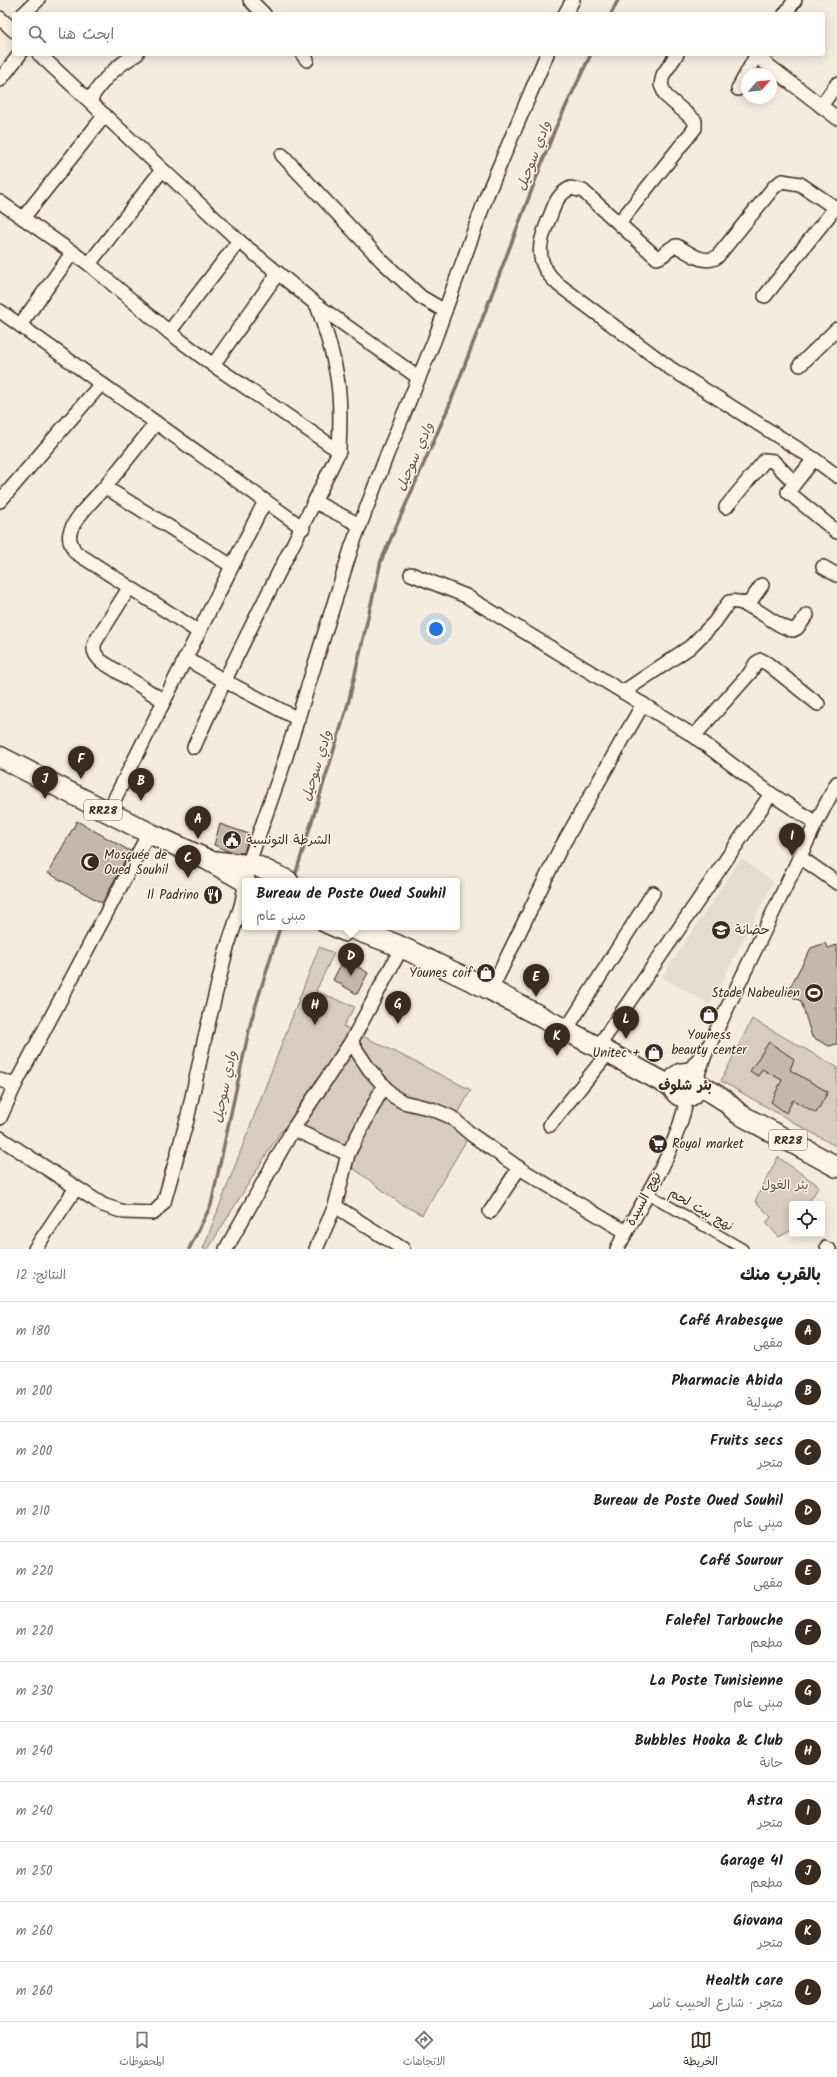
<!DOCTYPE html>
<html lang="ar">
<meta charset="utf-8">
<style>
body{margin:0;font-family:Kalam,"Playpen Sans Arabic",sans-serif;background:#f6f6f6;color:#222;direction:rtl}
.controls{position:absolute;right:12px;bottom:12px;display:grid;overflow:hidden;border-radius:4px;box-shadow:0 2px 10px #0003}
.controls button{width:36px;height:36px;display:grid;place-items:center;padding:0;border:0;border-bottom:1px solid #e0e0e0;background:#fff;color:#222;font:20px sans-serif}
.compass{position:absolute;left:741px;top:68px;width:36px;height:36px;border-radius:50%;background:#fff;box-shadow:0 2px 10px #0003;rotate:62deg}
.you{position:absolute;left:436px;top:629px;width:14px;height:14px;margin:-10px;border:3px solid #fff;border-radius:50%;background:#1a73e8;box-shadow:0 0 0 6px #1a73e833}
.badge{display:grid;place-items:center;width:26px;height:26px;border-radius:50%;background:#3b2a1e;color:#fff;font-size:13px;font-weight:700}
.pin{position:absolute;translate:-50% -33px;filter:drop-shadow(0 1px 2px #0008)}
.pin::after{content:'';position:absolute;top:21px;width:14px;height:12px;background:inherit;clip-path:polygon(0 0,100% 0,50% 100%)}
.popup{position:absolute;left:242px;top:878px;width:218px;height:52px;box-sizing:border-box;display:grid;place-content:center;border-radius:4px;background:#fff;filter:drop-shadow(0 1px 3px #0005);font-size:13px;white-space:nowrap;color:#767676}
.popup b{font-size:15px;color:#222}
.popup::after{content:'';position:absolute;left:50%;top:100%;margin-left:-8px;border:8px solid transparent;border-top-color:#fff}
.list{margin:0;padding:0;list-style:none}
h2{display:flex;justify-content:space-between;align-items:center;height:52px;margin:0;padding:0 16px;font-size:17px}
h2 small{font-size:13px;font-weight:400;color:#767676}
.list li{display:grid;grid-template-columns:26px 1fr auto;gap:12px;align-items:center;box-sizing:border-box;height:60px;padding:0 16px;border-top:1px solid #e0e0e0}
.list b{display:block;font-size:15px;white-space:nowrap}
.list p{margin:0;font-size:13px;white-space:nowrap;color:#767676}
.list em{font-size:13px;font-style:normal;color:#767676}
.icon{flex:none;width:22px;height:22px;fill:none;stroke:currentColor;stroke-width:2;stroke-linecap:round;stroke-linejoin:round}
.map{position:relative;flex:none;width:837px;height:1249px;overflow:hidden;direction:ltr}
.search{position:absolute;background:#fff;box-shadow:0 2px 10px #0003;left:12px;right:12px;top:12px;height:44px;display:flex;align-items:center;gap:10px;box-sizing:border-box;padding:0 14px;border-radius:4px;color:#767676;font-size:15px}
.sheet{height:772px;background:#fff}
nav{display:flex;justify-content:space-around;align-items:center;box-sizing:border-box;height:56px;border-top:1px solid #e0e0e0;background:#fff;font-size:11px;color:#767676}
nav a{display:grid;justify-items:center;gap:2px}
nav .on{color:#3b2a1e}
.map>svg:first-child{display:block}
.built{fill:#e5ddce}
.green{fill:#d6cdbd;stroke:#887c6e}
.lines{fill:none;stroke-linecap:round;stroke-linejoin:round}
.stream{stroke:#817466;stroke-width:3.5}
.building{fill:#c3b9aa;stroke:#3b2a1e}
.pedestrian-casing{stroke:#3b2a1e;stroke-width:12}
.minor-casing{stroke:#3b2a1e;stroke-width:16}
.primary-casing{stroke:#3b2a1e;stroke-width:23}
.pedestrian{stroke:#fcf5e5;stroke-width:9}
.minor{stroke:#fcf5e5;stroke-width:13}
.primary{stroke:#fcf5e5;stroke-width:20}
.labels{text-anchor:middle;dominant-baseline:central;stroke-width:3;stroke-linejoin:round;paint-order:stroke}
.shield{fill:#fcf5e5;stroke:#75675a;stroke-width:1}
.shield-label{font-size:12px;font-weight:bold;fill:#3b2a1e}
.poi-label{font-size:13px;fill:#3b2a1e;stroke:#fcf5e5;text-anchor:start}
.park-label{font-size:13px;fill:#625346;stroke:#fcf5e5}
.street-label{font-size:13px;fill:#3b2a1e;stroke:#fcf5e5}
.water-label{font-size:14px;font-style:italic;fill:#645548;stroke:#fcf5e5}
.neighbourhood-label{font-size:14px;font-weight:bold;fill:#3b2a1e;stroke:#fcf5e5}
</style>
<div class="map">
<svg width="837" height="1249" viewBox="0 0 837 1249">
<rect width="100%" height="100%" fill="#f4eddd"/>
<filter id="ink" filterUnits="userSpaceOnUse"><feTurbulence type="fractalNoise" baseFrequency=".025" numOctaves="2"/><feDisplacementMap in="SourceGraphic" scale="8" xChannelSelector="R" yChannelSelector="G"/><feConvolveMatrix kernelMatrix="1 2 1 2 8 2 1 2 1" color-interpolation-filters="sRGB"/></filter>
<g filter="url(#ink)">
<path class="built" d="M741,858L773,882L710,1005L662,977Z"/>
<g class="green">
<path d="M319,947L334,953L316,991L355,1007L343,1026L471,1090L454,1121L472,1131L422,1215L401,1204L341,1159L281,1131L208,1249H203Z"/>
<path d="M752,1019L837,1067V1147L721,1081Z"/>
<path d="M778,1157L819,1186L808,1204H792V1230L779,1237L766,1223L771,1217L755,1201Z"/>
</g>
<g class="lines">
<g class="stream">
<path d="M611,14L618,0"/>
<path d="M294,879L348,704L381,561L449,406L555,129L591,54"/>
<path d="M189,1249L211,1205L251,1021L280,927"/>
</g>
</g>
<g class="building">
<path d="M77,821L130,851L102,903L48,873Z"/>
<path d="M220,824L249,834L244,853L230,852L214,845Z"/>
<path d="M825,943L828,948L837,945V1044L829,1046L812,1037L801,1001L794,998L790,987L811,948Z"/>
<path d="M344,958L368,973L357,994L333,980Z"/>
<path d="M769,1042L794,1059L790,1070L828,1092L816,1113L793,1100L786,1113L771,1102L782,1080L762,1069L758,1076L750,1071Z"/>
</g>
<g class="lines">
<defs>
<g id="pedestrian">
<path d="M323,927L345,937"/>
<path d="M647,1193L743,1249"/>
<path d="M825,1246L831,1249"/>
</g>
<g id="minor">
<path d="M250,0L264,14"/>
<path d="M23,14L38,0"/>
<path d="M565,14L573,0"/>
<path d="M785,14L795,0"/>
<path d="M0,18L14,31"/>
<path d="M39,54L239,241L317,305L419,378"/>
<path d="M302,54L307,60"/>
<path d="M756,56L837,118"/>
<path d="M0,80L20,54"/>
<path d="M738,89L757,54"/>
<path d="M90,100C103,79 116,66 137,54"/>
<path d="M821,106L837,84"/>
<path d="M282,155L383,262L421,297L445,311"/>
<path d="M0,202L89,264L169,332L213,365L339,451C292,551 238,646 194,747"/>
<path d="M837,209L800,184L782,181L774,187L717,257C703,265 690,253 677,246C668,247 666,256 657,258L583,191L571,188C559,193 555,203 551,214C539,243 532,261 559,285L670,368L814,459L837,476"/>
<path d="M23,218L105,115"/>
<path d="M619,223L695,128V121L666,96L661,85L663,75L677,54"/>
<path d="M89,264L162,170"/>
<path d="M765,296L835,208"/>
<path d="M317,305C325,328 333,352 337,377C341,401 340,426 339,451"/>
<path d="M0,311L303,528"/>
<path d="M20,325L73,252"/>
<path d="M169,332L239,241"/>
<path d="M213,365L278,273"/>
<path d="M800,365L837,329"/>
<path d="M814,459L788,492L837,532"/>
<path d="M105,487L156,423"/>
<path d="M0,501L101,384"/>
<path d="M315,502L360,525"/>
<path d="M726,507L765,460L773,461L794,482"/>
<path d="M823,567L837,575"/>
<path d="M411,574L466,596L623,692L694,736L771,794L816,823"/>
<path d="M129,588L95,642C92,650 95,655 101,661L164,701"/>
<path d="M747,606L762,585"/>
<path d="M199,632L75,552C72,546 68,540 70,533C73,519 95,498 105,487L232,566"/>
<path d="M185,658L223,680L298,719"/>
<path d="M623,692L690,647L714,623L729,602C748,597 774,627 793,630L797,628L807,615"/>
<path d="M694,736L750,673L756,663L761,660L768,664L818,704"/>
<path d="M108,812L265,501"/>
<path d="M800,857L837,883"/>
<path d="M491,990L559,851L643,704"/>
<path d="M566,1030L653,893"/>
<path d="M351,1042L369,1069L393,1096L403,1102L432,1109L451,1117L472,1135L519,1168L626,1232"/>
<path d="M598,1047L771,794"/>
<path d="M687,1073L700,1057"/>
<path d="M696,1079L707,1050L816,823L837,783"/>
<path d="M0,1080L15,1085L149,833"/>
<path d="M0,1118L15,1085"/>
<path d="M550,1125L609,1052"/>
<path d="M293,1129L348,1154L335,1206L316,1249"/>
<path d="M0,1138L103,1205L124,1212L154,1213L164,1202L187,1120L205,1037L226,951L241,906L244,892V880L248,865L282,769L352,546L388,452L434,341L487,195L547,54"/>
<path d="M348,1154L384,1085"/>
<path d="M335,1206L403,1249"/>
<path d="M490,1212L519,1168"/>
<path d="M35,1249L76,1188"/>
<path d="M226,1249L293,1129L351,1042L402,947"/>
<path d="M617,1249C642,1202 678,1149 687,1097"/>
</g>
<g id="primary">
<path d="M0,757L149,833L208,860L245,881"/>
<path d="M219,862L257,866L288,881"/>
<path d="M348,927L397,945L491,990L674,1088"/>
<circle cx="685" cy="1085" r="12"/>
<path d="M697,1083L724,1100L739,1114L837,1167"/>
</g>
</defs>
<use href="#pedestrian" class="pedestrian-casing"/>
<use href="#minor" class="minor-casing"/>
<use href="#primary" class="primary-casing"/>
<use href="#pedestrian" class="pedestrian"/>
<use href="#minor" class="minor"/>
<use href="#primary" class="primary"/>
</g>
</g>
<defs>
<symbol id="civic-disc" viewBox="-11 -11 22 22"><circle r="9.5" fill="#3b2a1e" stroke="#fcf5e5"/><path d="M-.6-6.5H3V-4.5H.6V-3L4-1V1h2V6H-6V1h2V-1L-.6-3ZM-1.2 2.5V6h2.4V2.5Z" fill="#fff"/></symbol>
<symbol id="mosque-disc" viewBox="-11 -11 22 22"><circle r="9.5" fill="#3b2a1e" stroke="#fcf5e5"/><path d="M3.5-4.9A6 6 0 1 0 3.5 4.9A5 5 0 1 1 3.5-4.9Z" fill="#fff"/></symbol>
<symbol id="restaurant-disc" viewBox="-11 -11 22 22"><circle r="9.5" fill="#3b2a1e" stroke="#fcf5e5"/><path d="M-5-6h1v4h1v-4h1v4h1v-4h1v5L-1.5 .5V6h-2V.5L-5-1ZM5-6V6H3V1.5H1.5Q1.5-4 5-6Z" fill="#fff"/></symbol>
<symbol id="school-disc" viewBox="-11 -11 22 22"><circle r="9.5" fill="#3b2a1e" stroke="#fcf5e5"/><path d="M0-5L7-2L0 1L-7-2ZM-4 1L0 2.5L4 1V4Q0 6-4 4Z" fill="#fff"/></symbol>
<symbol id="shop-disc" viewBox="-11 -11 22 22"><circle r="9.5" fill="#3b2a1e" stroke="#fcf5e5"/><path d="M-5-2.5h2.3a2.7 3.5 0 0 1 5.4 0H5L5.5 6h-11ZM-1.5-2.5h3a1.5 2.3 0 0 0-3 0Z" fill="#fff"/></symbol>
<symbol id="stadium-disc" viewBox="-11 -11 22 22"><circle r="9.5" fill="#3b2a1e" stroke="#fcf5e5"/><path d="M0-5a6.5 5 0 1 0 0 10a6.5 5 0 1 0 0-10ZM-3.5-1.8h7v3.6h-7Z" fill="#fff"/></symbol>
<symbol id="supermarket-disc" viewBox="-11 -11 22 22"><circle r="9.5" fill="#3b2a1e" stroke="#fcf5e5"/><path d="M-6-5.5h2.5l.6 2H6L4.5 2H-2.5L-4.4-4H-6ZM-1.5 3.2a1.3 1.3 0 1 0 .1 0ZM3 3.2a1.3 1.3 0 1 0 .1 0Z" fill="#fff"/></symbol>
</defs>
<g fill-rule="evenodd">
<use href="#civic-disc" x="221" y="829" width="22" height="22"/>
<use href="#mosque-disc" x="79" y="851" width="22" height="22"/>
<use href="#restaurant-disc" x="202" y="884" width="22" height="22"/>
<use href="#school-disc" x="710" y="919" width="22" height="22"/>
<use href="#shop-disc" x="475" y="962" width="22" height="22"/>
<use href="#stadium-disc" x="803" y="982" width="22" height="22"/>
<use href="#shop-disc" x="698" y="1004" width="22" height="22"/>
<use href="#shop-disc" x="643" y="1042" width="22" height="22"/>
<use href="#supermarket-disc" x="647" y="1133" width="22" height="22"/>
</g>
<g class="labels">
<g class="shield">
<rect x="84" y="800" width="38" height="20" rx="3"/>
<rect x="769" y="1130" width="38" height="20" rx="3"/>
</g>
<g class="shield-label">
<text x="103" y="810">RR28</text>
<text x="788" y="1140">RR28</text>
</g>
<g class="poi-label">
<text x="246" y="840">الشرطة التونسية</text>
<text x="104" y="855">Mosquée de<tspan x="104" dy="15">Oued Souhil</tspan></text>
<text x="199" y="895" text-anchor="end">Il Padrino</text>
<text x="735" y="930">حضانة</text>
<text x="472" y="973" text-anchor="end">Younes coif</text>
<text x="800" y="993" text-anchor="end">Stade Nabeulien</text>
<text x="709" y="1035" text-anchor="middle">Youness<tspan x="709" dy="15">beauty center</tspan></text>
<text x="640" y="1053" text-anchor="end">Unitec +</text>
<text x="672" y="1144">Royal market</text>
</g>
<g class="park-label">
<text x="785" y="1185">بئر الغول</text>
</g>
<g class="street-label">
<text transform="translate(644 1199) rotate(-62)">نهج السيدة</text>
<text transform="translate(701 1210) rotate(30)">نهج بيت لحم</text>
</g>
<g class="water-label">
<text transform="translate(534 156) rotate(-69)">وادي سوحيل</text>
<text transform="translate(415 457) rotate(-66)">وادي سوحيل</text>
<text transform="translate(317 766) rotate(-73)">وادي سوحيل</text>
<text transform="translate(225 1087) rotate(-78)">وادي سوحيل</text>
</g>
<g class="neighbourhood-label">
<text x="685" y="1086">بئر شلوف</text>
</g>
</g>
</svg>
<div class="controls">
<button><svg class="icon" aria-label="locate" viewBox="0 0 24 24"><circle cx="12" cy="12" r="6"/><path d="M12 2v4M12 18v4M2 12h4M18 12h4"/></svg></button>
</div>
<svg class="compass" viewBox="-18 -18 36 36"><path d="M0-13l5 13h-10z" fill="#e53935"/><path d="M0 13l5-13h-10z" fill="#767676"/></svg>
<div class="you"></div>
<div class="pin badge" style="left:198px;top:839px">A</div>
<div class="pin badge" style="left:141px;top:801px">B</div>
<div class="pin badge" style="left:188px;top:878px">C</div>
<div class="pin badge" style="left:351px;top:976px">D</div>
<div class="popup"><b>Bureau de Poste Oued Souhil</b>مبنى عام</div>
<div class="pin badge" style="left:536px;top:997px">E</div>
<div class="pin badge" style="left:81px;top:779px">F</div>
<div class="pin badge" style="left:398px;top:1024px">G</div>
<div class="pin badge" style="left:315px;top:1025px">H</div>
<div class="pin badge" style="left:792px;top:856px">I</div>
<div class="pin badge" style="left:45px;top:799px">J</div>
<div class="pin badge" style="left:557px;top:1056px">K</div>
<div class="pin badge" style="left:626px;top:1039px">L</div>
<div class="search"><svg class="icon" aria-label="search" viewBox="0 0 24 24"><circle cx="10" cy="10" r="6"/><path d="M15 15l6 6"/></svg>ابحث هنا</div>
</div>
<section class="sheet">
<h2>بالقرب منك<small>النتائج: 12</small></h2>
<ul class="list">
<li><span class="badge">A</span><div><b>Café Arabesque</b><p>مقهى</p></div><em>180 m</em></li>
<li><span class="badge">B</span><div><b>Pharmacie Abida</b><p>صيدلية</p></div><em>200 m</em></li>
<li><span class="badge">C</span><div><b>Fruits secs</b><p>متجر</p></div><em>200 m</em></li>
<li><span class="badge">D</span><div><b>Bureau de Poste Oued Souhil</b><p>مبنى عام</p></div><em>210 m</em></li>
<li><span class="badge">E</span><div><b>Café Sourour</b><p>مقهى</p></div><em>220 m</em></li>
<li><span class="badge">F</span><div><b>Falefel Tarbouche</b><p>مطعم</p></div><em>220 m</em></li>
<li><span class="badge">G</span><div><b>La Poste Tunisienne</b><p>مبنى عام</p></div><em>230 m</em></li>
<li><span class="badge">H</span><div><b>Bubbles Hooka &amp; Club</b><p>حانة</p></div><em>240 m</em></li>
<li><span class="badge">I</span><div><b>Astra</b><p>متجر</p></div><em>240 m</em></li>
<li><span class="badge">J</span><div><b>Garage 41</b><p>مطعم</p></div><em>250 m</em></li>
<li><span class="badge">K</span><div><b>Giovana</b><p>متجر</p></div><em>260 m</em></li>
<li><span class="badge">L</span><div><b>Health care</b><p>متجر · شارع الحبيب ثامر</p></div><em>260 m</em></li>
</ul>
</section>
<nav>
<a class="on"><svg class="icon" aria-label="map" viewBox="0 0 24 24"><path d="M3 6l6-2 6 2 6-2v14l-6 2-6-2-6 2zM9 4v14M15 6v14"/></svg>الخريطة</a>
<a><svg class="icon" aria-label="directions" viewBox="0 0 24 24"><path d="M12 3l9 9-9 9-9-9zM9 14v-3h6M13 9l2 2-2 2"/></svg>الاتجاهات</a>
<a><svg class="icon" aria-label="saved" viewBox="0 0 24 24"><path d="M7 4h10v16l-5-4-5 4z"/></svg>المحفوظات</a>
</nav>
